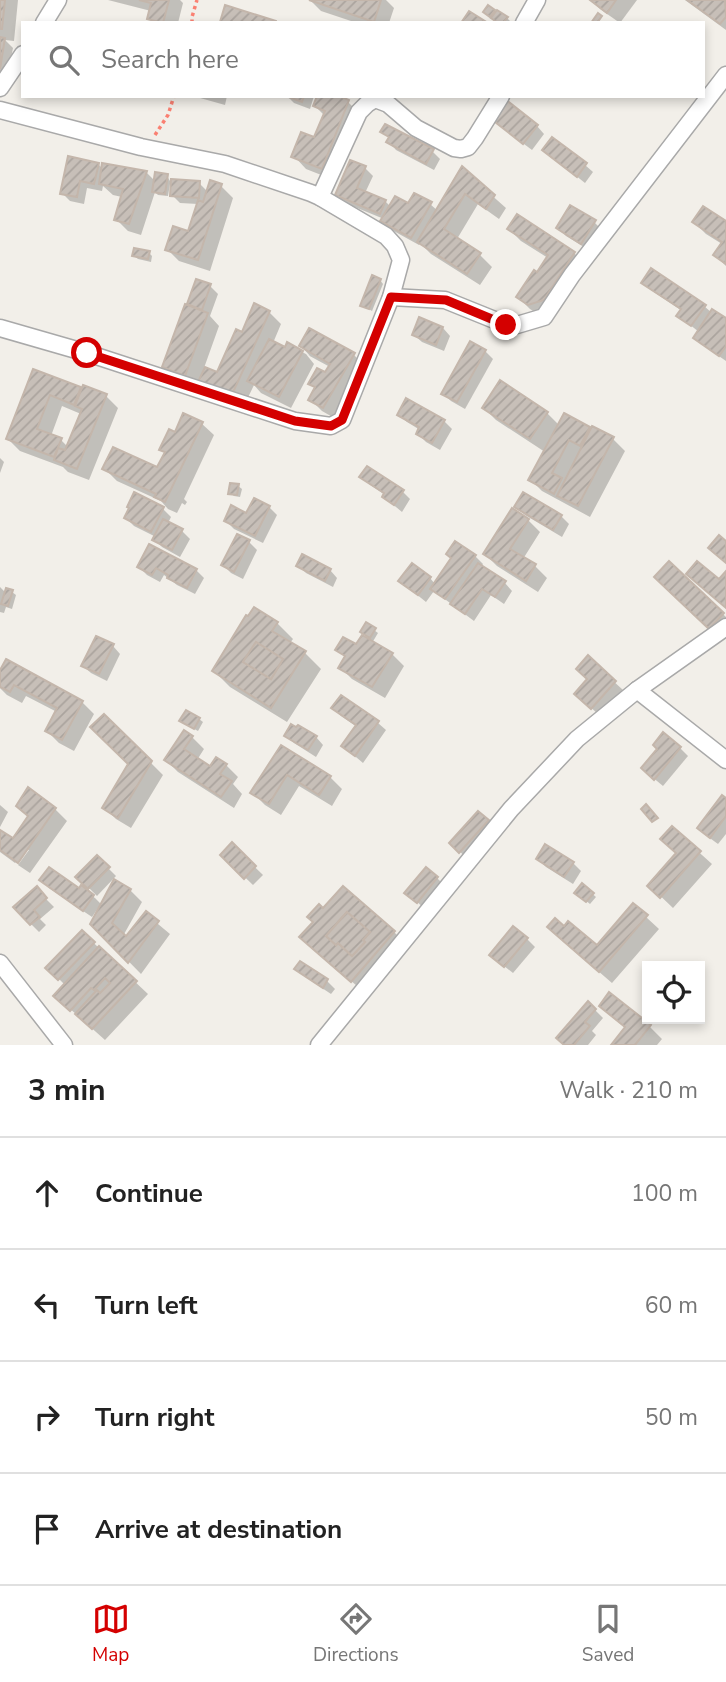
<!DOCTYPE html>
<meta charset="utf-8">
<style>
body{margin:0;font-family:"Nunito Sans",sans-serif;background:#f6f6f6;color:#222}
.controls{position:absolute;right:21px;bottom:21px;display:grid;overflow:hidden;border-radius:0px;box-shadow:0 4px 10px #0003}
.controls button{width:63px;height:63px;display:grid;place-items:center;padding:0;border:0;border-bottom:2px solid #e0e0e0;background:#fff;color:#222;font:35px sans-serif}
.stop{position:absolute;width:21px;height:21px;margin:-16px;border:5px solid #d40000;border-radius:50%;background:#fff}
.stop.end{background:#d40000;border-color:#fff;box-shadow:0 2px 7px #0008}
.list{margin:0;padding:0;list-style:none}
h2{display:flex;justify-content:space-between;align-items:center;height:91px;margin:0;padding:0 28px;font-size:30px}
h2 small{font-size:23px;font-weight:400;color:#767676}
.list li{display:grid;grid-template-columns:46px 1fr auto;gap:21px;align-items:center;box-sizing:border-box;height:112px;padding:0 28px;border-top:2px solid #e0e0e0}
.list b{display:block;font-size:26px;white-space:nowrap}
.list em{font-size:23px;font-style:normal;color:#767676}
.icon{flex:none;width:38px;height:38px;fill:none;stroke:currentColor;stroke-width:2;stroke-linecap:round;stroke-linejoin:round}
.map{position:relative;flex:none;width:726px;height:1045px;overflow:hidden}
.search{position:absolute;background:#fff;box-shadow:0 4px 10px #0003;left:21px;right:21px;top:21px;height:77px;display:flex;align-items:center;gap:18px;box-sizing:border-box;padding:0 24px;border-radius:0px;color:#767676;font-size:26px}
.sheet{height:539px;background:#fff}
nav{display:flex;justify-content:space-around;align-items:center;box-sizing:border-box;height:98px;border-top:2px solid #e0e0e0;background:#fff;font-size:19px;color:#767676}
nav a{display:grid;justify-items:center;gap:4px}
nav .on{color:#d40000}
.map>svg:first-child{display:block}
.shadow{fill:#0003;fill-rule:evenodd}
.building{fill:url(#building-hatch);stroke:#c4b6ab;stroke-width:2;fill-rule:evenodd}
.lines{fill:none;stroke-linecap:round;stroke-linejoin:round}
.street-casing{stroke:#a9a9a9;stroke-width:19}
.path{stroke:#fa8072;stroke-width:3.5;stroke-dasharray:3.5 3.5;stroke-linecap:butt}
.street{stroke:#fff;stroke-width:16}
.route{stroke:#d40000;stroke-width:9}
</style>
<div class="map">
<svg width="726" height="1045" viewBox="0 0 726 1045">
<defs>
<pattern id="building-hatch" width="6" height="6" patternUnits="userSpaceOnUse" patternTransform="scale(1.75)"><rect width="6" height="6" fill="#c7bfb8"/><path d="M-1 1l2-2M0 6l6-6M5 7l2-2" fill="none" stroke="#aba49e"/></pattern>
</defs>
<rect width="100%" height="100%" fill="#f2efe9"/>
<g class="shadow">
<path d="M0,0H18L14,41L5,40L13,48L6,83L0,82Z"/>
<path d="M108,0H180L183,3L178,23H154L149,18L151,11Z"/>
<path d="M310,0H386L394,8L389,23H357L321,11Z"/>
<path d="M591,0H637L620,23L600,9Z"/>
<path d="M685,0H722L726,3V30Z"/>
<path d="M494,11L507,18L510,21L498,23L489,15Z"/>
<path d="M193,96H227L225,105Z"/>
<path d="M287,96H314L310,109L294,103Z"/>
<path d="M450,96H514V97L452,98Z"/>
<path d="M348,102L360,114L334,180L306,169L294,156L315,140L325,116L315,106Z"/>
<path d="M500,126H537L544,134L532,150Z"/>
<path d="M383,132L432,151L440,159L434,170L396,150L389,142L390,139Z"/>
<path d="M544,150L585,165L593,172L585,183Z"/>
<path d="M98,164L103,169L146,172L156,182L167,176L170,181L199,183L208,192L221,186L233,198L210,271L179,261L167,249L189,233L198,204L180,203L172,195V185L170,184L168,196L158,195L155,192L141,235L128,231L116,219L122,197L113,195L103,186L102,191L87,188L84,204L70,201L62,193Z"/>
<path d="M365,168L373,176L365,193L385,201L391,207L430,204L438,211L462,169L506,208L499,219L478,204L457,239L480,255L492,267L480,285L431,254L420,243L419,245L390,229L383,221L384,219L345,203L337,195Z"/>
<path d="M594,222L602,230L589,250L566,236L558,228Z"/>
<path d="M694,222L726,223V266L715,255L722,244L706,234Z"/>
<path d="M509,229L574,253L586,265L541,316L530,309L518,297L537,275L548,258L521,241Z"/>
<path d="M149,253L152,256L151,262L138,259L134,256Z"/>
<path d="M380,280L383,284L372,311L362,305Z"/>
<path d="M644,282L704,306L712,313L726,321V361L703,345L695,338L699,332L679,316L682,311L651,290Z"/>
<path d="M210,286L218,294L210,316L219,326L204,368L218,375L242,334L269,312L281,324L273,343L285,349L288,345L310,356L301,346L354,355L366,367L336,419L322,411L310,399L316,389L310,383L326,375L330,367L306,354L314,364L291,408L261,393L254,385L242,410L176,379L164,367L195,309L189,304Z"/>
<path d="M420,319L443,328L450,336L444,351L422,342L414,335Z"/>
<path d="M485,351L493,359L465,409L451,401L443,394Z"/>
<path d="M34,371L83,390L106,396L118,408L89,480L68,472L63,467L20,451L8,439ZM62,406L81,414L68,447L61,440L51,436Z"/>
<path d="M407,401L444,421L452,429L440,450L426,442L418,434L420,430L407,422L399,415Z"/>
<path d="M484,408L547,413L559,425L589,428L592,431L613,439L625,451L590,517L542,491L530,479L545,452L496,420Z"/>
<path d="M201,423L214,435L184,499L187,502L185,505L182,503L177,513L168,509L161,501L117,481L105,469L158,470L166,453L162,449L175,434Z"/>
<path d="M0,458L4,462L0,473Z"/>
<path d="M362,477L402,491L410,499L402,512L384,497L385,495L369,484Z"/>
<path d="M238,486L242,489L240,497L234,496L230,493Z"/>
<path d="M516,506L561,516L569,524L562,537L525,515Z"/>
<path d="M269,507L277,515L263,543L234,529L226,521Z"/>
<path d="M163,509L171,517L168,523L182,531L190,539L180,557L162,547L154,539L156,537L134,526L126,518Z"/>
<path d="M527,519L540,532L523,559L535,566L547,578L538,592L497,566L485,554Z"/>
<path d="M238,536L249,542L257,550L243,579L231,573L223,565Z"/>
<path d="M475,556L483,564L481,567L505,583L512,591L504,604L491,595L474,621L434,591L426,602L400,581L430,578L435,584Z"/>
<path d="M669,564L726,617V635L722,639L668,589Z"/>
<path d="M298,565L330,570L337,578L333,587L306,573Z"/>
<path d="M139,567L196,570L204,578L195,594L177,585L164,575L160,582L147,575Z"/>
<path d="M0,587L6,593L12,592L16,595L12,609L6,607L4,613L0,612Z"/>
<path d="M277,623L293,639L290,643L305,653L321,669L287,722L230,687L214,671Z"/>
<path d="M367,625L378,633L372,643L392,654L404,666L385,698L352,679L340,667L346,658L338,650L357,646L371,641L362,632Z"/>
<path d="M113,646L120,654L107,681L91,673L83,666Z"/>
<path d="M588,658L623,690L600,716L584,701L589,679Z"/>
<path d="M0,674L82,702L94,714L74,751L59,743L47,731L57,712L26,696L22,703L7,695L0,688Z"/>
<path d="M341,697L378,723L386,730L363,763L343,746L357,727L341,716L333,708Z"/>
<path d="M104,716L163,775L131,828L116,819L104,807L130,764Z"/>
<path d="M199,719L203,722L198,731L185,724Z"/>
<path d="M286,735L316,737L323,745L316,757L294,743Z"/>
<path d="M192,737L204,749L197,760L210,769L226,765L238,777L233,784L242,794L234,808L178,772L166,760Z"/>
<path d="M281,747L330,777L342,789L332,806L299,786L281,815L265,805L253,793Z"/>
<path d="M680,748L688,756L663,786L651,776Z"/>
<path d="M726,800V834L718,844L707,836Z"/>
<path d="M0,805L8,812L0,827Z"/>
<path d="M55,809L67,821L30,873L18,865L29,850L25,849L15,863L0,852V832L14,841Z"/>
<path d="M487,821L495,829L468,859L459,851Z"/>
<path d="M672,828L712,864L673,908L650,886L678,854Z"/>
<path d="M232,845L263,875L253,885L222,855Z"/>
<path d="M97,857L116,876L97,896L78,877Z"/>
<path d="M538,859L573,863L581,871L573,884L546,867Z"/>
<path d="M437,878L445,886L426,910L415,900Z"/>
<path d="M41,880L80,891L81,888L95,898L102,905L130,890L142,902L123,936L126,939L146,914L170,934L141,974L92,924L100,909L98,908L92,917L49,888Z"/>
<path d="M583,886L596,897L590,904L580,896Z"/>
<path d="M36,889L54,907L40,919L46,925L39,932L31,924Z"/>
<path d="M634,906L659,929L612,983L561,939L597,948Z"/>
<path d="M324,911L394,932L406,944L364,992L314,949Z"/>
<path d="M82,932L148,994L105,1040L68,1007L65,985L48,968Z"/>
<path d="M527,939L535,947L513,973L499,962Z"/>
<path d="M300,963L327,981L335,989L331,994L304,976L297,969Z"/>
<path d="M610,995L650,1027L662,1039L657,1045H613L626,1029L601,1006Z"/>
<path d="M595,1010L603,1018L592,1031L596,1035L588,1045H566Z"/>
</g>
<g class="building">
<path d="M0,0H5L2,29H0Z"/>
<path d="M139,0H169L163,23L147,19L151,3Z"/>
<path d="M309,0H381L374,22Z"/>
<path d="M590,0H616L607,13Z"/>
<path d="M687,0H725L726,17L720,24Z"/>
<path d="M225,5L276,21V23L220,22Z"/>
<path d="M488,5L495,10L490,17L483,12Z"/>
<path d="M497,10L508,17L503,23H498L491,18Z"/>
<path d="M469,11L488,23H461Z"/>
<path d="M598,13L602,16L597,23H591Z"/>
<path d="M0,37L5,38L0,69Z"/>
<path d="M286,96H304L302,102Z"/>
<path d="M317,96H339L349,100L322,169L291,157L301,132L314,137L325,111L313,106Z"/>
<path d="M505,99L538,125L523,144L490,118Z"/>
<path d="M385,124L434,149L426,164L386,142L389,137L380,132Z"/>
<path d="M552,137L587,163L577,177L542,150Z"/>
<path d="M68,156L99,163L94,184L80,181L77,197L60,194Z"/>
<path d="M350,160L366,166L357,188L386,200L380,214L335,195Z"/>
<path d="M102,163L147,171L129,224L114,220L123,189L99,184Z"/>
<path d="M462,166L495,195L486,209L465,194L444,229L481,253L467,274L417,242Z"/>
<path d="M155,172L168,174L165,194L152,192Z"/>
<path d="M171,179L200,181L199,198L170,196Z"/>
<path d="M210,180L222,184L198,260L165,250L173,226L188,231L198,200L203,202Z"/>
<path d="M414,193L432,202L411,238L380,221L395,196L408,203Z"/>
<path d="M570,205L596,220L581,244L556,228Z"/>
<path d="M703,206L726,221V264L713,255L722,242L692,222Z"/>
<path d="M517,214L575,252L544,300L528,305L516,297L534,270L537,272L548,255L507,229Z"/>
<path d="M134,248L150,251L148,259L132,256Z"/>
<path d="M651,268L706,305L691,326L676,316L681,309L641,283Z"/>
<path d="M372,275L381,279L369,309L360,306Z"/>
<path d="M196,279L211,284L202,310L187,304Z"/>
<path d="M254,303L270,311L230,399L197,384L205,367L217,372L236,329L242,332Z"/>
<path d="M185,304L208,313L185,376L162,367Z"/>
<path d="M712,309L726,318V346L719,356L693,338Z"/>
<path d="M419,317L443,327L436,345L412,335Z"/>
<path d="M309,328L355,353L323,408L308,400L315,387L308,384L317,368L325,372L330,364L299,346Z"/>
<path d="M269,339L285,347L287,342L303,351L279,397L247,381Z"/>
<path d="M470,341L486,350L457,402L441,394Z"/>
<path d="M33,369L81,387L74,405L50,395L37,429L62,438L54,457L6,439Z"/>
<path d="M500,380L548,412L530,439L482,408Z"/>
<path d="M83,385L107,394L77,469L54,460L58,448L65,450L82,409L75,406Z"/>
<path d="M406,398L445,420L432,443L416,434L419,427L397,415Z"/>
<path d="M183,413L203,422L165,502L154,497L156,494L102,469L113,447L157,467L165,452L159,450L169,429L175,432Z"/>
<path d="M564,413L590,427L580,446L569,440L552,473L562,478L554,494L528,480Z"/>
<path d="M592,426L614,437L578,506L557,496Z"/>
<path d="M367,466L404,490L394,505L382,497L384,493L359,477Z"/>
<path d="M230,483L239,484L237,495L228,494Z"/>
<path d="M134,492L164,507L151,532L124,518L129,508L127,507Z"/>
<path d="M523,492L562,515L553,530L514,507Z"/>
<path d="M254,498L270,506L255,536L224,521L231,505L246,513Z"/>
<path d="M512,508L529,519L510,549L536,564L526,581L483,554Z"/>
<path d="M163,519L183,529L172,550L152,540Z"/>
<path d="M237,534L250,540L234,572L221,565Z"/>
<path d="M719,535L726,541V563L708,548Z"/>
<path d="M455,541L476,555L445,599L430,589L451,558L446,554Z"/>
<path d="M149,544L197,569L187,588L167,578L168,575L156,568L152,575L137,567Z"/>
<path d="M302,554L331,569L325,581L296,566Z"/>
<path d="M669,561L724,613L709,629L654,577Z"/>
<path d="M697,561L719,579L726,571V608L686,574Z"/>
<path d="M412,563L431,577L418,595L398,581Z"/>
<path d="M478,563L506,581L495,597L482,589L465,614L450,604Z"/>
<path d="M6,588L13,590L8,606L1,604Z"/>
<path d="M254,607L278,622L272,631L306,651L271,708L212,671L246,615L248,616ZM256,642L283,659L271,679L243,662Z"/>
<path d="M366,622L376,628L370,638L360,632Z"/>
<path d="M362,635L393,653L372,687L338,668L345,656L335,650L343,637L356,644Z"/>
<path d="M96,636L114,644L99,674L81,666Z"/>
<path d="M256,642L283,659L271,679L243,662Z"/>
<path d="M588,655L616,681L591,709L574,694L587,679L576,669Z"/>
<path d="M6,659L83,701L62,740L45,731L57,708L14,685L10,692L0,687V670Z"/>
<path d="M341,695L379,721L355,756L341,746L356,725L331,708Z"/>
<path d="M186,710L200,718L194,729L179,721Z"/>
<path d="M104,714L152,761L118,818L102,808L128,764L90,727Z"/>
<path d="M291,724L296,727L298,725L317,736L308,750L284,736Z"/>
<path d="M184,730L193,736L184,749L210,766L216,757L227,764L220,774L232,781L221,797L164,760Z"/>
<path d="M663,732L681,747L654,780L641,768L657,749L653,745Z"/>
<path d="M281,745L331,776L319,795L287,775L269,804L250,793Z"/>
<path d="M28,787L56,808L18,863L0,850V830L13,838L28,816L16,806Z"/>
<path d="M722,795L726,798V816L710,838L697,828Z"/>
<path d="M646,804L658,818L652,822L641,809Z"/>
<path d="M478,811L489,820L459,853L449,843Z"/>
<path d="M672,826L701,851L660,898L647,886L676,853L660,839Z"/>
<path d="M232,842L256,866L244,879L220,855Z"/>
<path d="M545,844L574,862L564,877L536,859Z"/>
<path d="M97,855L110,867L88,889L75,877Z"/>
<path d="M49,867L79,888L81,885L94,895L83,911L39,880Z"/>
<path d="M426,867L438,877L417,903L404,893Z"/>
<path d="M114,879L131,889L112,923L126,936L146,911L159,921L128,963L90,924Z"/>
<path d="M582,883L594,893L586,902L574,893Z"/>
<path d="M37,886L47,898L34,910L40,917L30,925L13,907Z"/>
<path d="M343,886L395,931L351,982L299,937L313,922L307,917L319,904L323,908ZM347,912L370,932L363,940L365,942L352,956L338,943L336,945L326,936Z"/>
<path d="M633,903L648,915L599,972L547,927L555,918L564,926L568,921L597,945Z"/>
<path d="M347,912L370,932L363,940L365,942L352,956L338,943L336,945L326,936Z"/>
<path d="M513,926L528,938L504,967L489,955Z"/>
<path d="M82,930L95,942L58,980L45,968Z"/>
<path d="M99,946L137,981L92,1029L75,1014L97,990L100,993L110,983L105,978L94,990L91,988L70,1011L53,996Z"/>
<path d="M300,961L328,979L323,988L294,969Z"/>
<path d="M609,992L651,1025L635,1045H611L625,1027L599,1006Z"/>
<path d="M588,1001L596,1009L585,1022L590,1026L574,1045H564L556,1038Z"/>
</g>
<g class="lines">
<defs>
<g id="street">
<path d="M44,23L58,0"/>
<path d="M524,23L537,0"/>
<path d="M0,88L23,54"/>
<path d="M0,110L141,147L225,164L311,193L320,197L386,236L395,246L401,260L391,297L342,420L331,426L295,421L87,353L0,328"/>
<path d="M320,197L359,112L367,104L375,99L388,104L416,128L454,148L461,149L468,147L475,138L501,96"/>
<path d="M391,297L445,300L507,325H517L544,317L572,275L726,75"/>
<path d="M637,690L726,760"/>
<path d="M0,963L64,1045"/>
<path d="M319,1045L511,809L577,739L637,690L726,627"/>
</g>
</defs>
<use href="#street" class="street-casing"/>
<g class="path">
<path d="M192,23V17L197,0"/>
<path d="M155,135L168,115L174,96"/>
</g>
<use href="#street" class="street"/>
</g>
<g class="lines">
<path class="route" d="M87,353L295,421L331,426L342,420L391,297L446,300L506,325"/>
</g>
</svg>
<div class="controls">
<button><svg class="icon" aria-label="locate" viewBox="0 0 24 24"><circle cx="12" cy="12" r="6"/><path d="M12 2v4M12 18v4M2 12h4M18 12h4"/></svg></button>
</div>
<div class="stop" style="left:87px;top:353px"></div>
<div class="stop end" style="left:506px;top:325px"></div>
<div class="search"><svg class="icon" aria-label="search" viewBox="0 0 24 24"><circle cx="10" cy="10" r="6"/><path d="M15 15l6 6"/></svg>Search here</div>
</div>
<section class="sheet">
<h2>3 min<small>Walk · 210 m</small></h2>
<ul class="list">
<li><svg class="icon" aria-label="ahead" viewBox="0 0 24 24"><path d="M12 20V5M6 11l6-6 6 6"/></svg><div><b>Continue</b></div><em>100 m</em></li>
<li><svg class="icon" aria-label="left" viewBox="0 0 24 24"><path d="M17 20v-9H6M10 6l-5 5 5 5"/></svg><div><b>Turn left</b></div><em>60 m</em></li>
<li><svg class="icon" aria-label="right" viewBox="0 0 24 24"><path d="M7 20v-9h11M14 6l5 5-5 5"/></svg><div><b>Turn right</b></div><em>50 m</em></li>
<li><svg class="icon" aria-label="arrive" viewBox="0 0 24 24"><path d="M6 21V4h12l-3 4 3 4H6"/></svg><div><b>Arrive at destination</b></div></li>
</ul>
</section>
<nav>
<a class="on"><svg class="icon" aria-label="map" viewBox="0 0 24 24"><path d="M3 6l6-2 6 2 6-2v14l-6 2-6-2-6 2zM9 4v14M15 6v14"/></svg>Map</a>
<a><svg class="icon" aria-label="directions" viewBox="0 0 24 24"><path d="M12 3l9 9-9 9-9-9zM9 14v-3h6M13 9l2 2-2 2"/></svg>Directions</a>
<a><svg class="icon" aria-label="saved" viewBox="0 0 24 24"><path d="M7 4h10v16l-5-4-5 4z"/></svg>Saved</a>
</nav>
